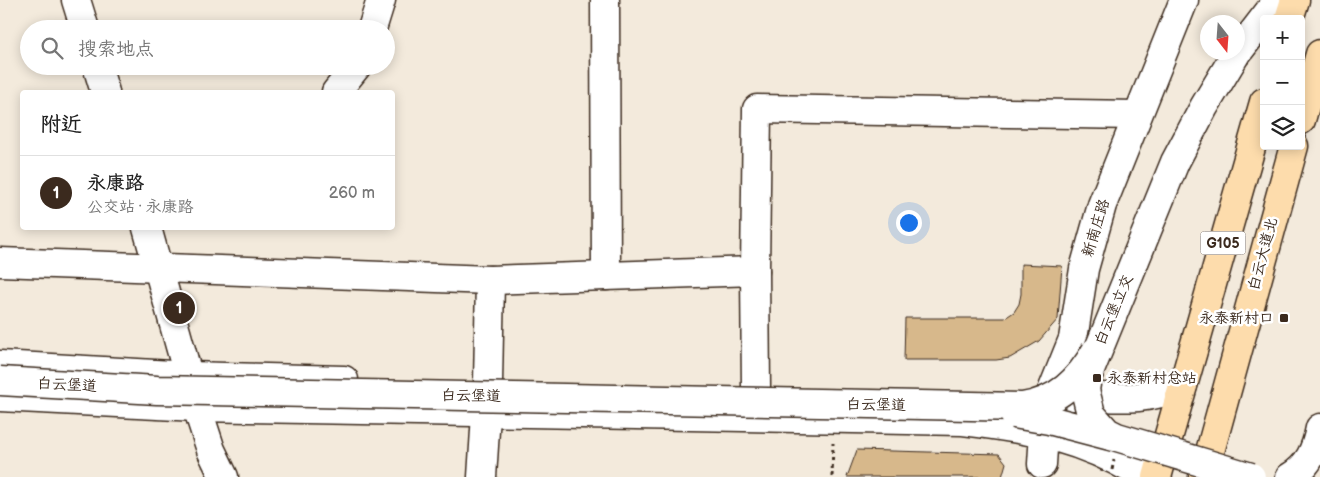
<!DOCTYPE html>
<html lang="zh">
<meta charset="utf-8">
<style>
body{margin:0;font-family:"Balsamiq Sans","LXGW WenKai TC",sans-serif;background:#f6f6f6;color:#222}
.controls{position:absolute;right:15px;top:15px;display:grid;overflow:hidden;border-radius:5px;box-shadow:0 2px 12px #0003}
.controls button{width:45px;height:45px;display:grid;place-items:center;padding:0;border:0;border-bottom:1px solid #e0e0e0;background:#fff;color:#222;font:25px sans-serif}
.compass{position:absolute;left:1200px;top:15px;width:45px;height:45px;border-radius:50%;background:#fff;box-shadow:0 2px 12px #0003;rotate:163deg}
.you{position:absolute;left:908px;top:222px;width:18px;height:18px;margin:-12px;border:4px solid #fff;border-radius:50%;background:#1a73e8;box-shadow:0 0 0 8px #1a73e833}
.badge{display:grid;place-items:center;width:32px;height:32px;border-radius:50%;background:#3b2a1e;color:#fff;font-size:16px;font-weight:700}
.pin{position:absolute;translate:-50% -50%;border:2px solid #fff;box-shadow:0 1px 5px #0006}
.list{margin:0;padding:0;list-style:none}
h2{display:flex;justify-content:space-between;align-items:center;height:65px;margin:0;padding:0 20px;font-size:21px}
h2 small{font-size:16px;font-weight:400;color:#767676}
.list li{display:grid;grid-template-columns:32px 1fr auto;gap:15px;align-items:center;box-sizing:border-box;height:75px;padding:0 20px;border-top:1px solid #e0e0e0}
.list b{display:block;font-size:19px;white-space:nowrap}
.list p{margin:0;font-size:16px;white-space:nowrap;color:#767676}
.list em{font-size:16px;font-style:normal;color:#767676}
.icon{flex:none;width:28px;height:28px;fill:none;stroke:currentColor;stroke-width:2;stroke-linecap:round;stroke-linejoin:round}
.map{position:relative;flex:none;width:1320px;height:477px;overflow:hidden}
.search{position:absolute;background:#fff;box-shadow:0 2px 12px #0003;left:20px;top:20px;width:375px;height:55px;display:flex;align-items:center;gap:12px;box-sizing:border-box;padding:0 18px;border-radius:28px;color:#767676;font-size:19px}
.panel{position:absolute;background:#fff;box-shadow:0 2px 12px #0003;left:20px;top:90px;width:375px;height:140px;border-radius:5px}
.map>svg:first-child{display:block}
.building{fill:#d7b88b;stroke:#3b2a1e}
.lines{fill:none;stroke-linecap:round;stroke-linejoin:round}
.minor-casing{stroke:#3b2a1e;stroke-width:31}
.highway-casing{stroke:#3b2a1e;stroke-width:31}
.path{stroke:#3b2a1e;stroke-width:3;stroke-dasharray:4 4;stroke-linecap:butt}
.minor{stroke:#fff;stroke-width:28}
.highway{stroke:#fddcac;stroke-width:28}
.minor-bridge-casing{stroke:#3b2a1e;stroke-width:31;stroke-linecap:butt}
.path-bridge{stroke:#3b2a1e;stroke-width:3;stroke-dasharray:4 4;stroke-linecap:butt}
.minor-bridge{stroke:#fff;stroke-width:28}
.poi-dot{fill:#3b2a1e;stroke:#fff;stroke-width:2}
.labels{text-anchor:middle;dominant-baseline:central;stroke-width:5;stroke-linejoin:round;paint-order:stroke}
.shield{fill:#fff;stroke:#766a62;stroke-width:1}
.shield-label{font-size:14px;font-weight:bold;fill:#3b2a1e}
.street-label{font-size:15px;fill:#3b2a1e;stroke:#fff}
.poi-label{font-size:15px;fill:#3b2a1e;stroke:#fff;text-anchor:end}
</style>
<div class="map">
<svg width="1320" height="477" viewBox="0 0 1320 477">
<rect width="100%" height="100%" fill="#f3eadc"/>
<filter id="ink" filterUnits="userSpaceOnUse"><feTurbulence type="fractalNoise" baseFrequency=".02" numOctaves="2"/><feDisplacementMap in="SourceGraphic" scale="10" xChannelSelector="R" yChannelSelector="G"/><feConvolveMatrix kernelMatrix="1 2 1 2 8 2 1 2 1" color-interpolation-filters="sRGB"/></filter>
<g filter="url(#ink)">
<g class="building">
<path d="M1021,264L1062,266L1058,319L1039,341L1010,358L996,360H904L905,318H1005L1014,312L1019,304L1021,294Z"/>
<path d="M857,450L999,454L1006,463L1002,477H847Z"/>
</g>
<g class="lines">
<defs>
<g id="minor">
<path d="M76,0L85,29"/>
<path d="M605,0L606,276"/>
<path d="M372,29L381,0"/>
<path d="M1238,52L1278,0"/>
<path d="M97,66L105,92"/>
<path d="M336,92L357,66"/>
<path d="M147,228L197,407L211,450L224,477"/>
<path d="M0,262L490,280L755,271"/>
<path d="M0,365L189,376L344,380"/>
<path d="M756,390L755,271L757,109L1137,115"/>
<path d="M1064,396C1105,396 1145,404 1183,385"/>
<path d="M0,397L197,407L963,421C1032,429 1085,439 1145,477"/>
<path d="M1042,464L1044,433L1050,396L1073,339L1084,269L1102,205L1184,0"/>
<path d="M482,477L488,383L490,280"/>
<path d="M1290,477C1309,466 1316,449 1320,428"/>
</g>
<g id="highway">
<path d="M1289,19L1295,0"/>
<path d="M1301,120L1320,54"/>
<path d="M1157,477L1264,102"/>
<path d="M1203,477L1294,146"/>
</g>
</defs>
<use href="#minor" class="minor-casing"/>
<use href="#highway" class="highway-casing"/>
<path class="path" d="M832,477L833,443"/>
<use href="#minor" class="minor"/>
<use href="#highway" class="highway"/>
<defs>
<g id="minor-bridge">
<path d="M1237,52L1204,107L1175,162L1087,378L1085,390L1091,414L1107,432L1117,437L1251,477"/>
<path d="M0,381L157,390L1022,407C1057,402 1079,381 1096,351"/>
<path d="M1014,414L1049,420L1114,437"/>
</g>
</defs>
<use href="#minor-bridge" class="minor-bridge-casing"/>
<path class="path-bridge" d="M1112,470L1114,460"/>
<use href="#minor-bridge" class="minor-bridge"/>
</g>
</g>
<g class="poi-dot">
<rect x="1279" y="313" width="10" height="10" rx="2.5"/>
<rect x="1092" y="373" width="10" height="10" rx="2.5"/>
</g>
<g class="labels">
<rect class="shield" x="1200.5" y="231.5" width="45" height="23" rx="4"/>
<g class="shield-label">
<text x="1223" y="243">G105</text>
</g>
<g class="street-label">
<text transform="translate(1096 228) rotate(-73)">新南庄路</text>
<text transform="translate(1263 254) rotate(-75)">白云大道北</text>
<text transform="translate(1114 310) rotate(-67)">白云堡立交</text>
<text transform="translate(67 385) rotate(3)">白云堡道</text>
<text transform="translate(471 396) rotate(1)">白云堡道</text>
<text transform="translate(876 405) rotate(1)">白云堡道</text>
</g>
<g class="poi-label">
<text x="1274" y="318">永泰新村口</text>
<text x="1107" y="378" text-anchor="start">永泰新村总站</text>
</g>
</g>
</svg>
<div class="controls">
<button>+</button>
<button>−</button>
<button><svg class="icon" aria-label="layers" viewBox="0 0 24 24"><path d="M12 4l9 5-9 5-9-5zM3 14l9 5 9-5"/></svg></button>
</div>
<svg class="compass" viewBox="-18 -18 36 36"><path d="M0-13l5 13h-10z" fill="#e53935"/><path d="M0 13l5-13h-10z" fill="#767676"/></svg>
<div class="you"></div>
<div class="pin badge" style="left:179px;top:308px">1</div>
<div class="search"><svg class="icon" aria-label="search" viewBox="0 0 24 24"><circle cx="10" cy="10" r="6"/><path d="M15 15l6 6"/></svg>搜索地点</div>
<section class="panel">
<h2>附近<small></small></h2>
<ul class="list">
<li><span class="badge">1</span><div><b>永康路</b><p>公交站 · 永康路</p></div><em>260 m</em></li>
</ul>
</section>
</div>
